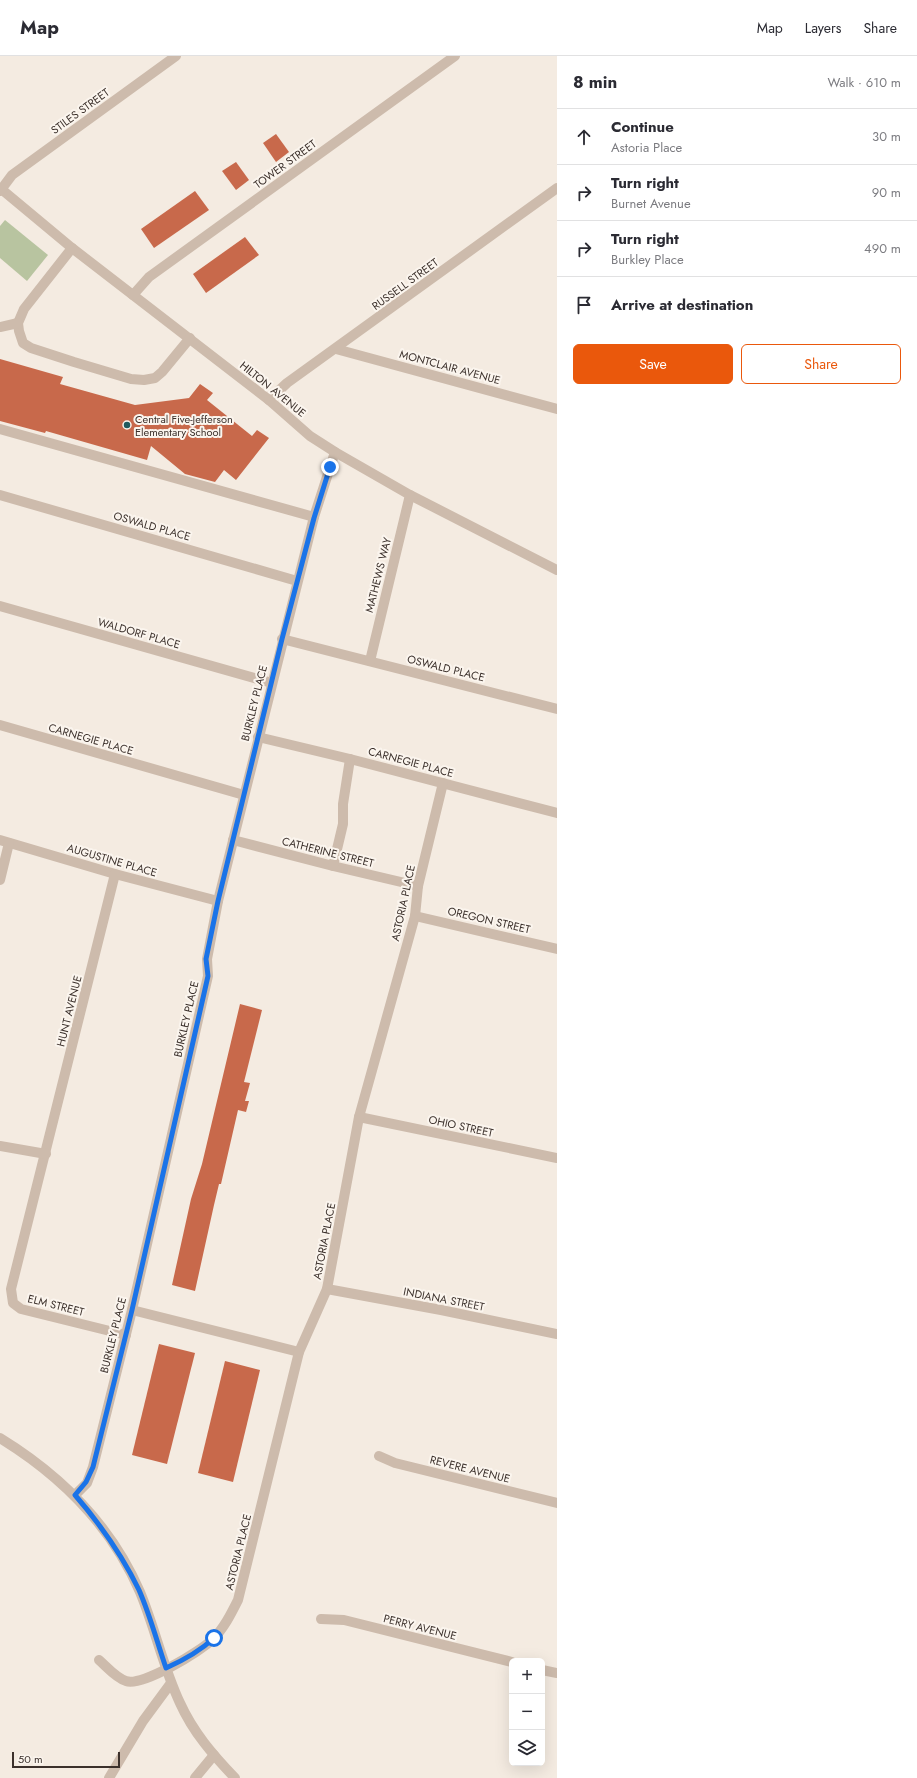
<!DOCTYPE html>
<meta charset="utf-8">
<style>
body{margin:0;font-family:Jost,sans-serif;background:#f2f2f3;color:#2b2b33}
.controls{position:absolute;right:12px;bottom:12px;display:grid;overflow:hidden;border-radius:6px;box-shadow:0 4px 16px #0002}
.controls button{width:36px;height:36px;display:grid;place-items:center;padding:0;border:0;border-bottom:1px solid #e1e1e2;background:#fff;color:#2b2b33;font:20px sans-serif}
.scale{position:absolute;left:12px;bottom:10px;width:108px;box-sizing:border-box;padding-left:4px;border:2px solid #3b302b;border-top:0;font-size:11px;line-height:14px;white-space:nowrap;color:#3b302b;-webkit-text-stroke:3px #fbf5ee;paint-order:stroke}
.stop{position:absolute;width:12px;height:12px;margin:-9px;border:3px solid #1a73e8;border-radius:50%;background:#fff}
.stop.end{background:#1a73e8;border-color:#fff;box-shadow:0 1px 4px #0008}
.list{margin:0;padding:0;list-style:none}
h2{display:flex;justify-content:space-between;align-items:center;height:52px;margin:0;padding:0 16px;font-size:17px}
h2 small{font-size:13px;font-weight:400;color:#7c7c81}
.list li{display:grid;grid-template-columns:26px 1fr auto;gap:12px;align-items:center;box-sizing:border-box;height:56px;padding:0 16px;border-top:1px solid #e1e1e2}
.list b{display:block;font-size:15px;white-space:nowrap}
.list p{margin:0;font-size:13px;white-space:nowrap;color:#7c7c81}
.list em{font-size:13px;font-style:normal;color:#7c7c81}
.actions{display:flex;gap:8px;padding:12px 16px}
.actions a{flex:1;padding:9px 0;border:1px solid #ea580c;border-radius:6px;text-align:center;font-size:14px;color:#ea580c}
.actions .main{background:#ea580c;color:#fff}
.icon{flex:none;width:22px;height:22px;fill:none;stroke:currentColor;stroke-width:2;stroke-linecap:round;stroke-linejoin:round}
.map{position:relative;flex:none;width:557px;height:1722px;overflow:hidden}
header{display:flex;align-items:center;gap:24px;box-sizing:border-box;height:56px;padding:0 20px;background:#fff;border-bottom:1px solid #e1e1e2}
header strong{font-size:19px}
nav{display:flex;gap:22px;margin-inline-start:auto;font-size:14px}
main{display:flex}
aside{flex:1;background:#fff}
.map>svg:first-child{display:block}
.green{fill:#b8c4a0}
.building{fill:#c8694b}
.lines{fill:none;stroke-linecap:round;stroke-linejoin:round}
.minor{stroke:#cdbbac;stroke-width:10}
.route{stroke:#1a73e8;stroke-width:5}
.poi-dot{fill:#1f5a5e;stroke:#fbf5ee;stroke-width:1.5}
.labels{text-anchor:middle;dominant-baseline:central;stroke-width:4;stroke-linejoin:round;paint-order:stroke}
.street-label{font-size:11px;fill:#3b302b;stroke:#fbf5ee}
.poi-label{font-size:11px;fill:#3b302b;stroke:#fbf5ee;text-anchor:start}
</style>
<header>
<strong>Map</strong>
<nav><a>Map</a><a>Layers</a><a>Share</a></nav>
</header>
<main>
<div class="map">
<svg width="557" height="1722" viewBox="0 0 557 1722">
<rect width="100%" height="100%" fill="#f4ebe1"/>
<path class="green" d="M5,164L48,199L27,225L0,202V170Z"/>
<g class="building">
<path d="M276,78L289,96L276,106L263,87Z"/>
<path d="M236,106L249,124L236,134L222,115Z"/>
<path d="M195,135L209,154L154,192L141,173Z"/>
<path d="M245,181L259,199L206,237L193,218Z"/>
<path d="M0,303L63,321L60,328L135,349L189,342L200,328L213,337L207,344L252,380L257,374L269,382L236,424L224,414L215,426L185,418L151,390L147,404L46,375L45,377L0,365Z"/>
<path d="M240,948L262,954L244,1026L250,1027L245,1045H249L246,1056L238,1054L221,1128H219L214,1149L195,1235L172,1229L191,1143L202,1108Z"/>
<path d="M159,1288L195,1297L167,1408L132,1399Z"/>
<path d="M225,1305L260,1314L233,1426L198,1417Z"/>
</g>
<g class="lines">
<g class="minor">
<path d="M0,132L72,192L269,344L310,380L335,396L410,439L557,514"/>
<path d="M0,135L12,119L176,0"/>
<path d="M72,192L24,253L18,267L19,275L23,287L31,292L74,306L131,323L144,324L155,322L162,316L190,282"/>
<path d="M133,239L149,221L455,0"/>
<path d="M0,271L18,267"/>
<path d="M336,293L557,353"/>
<path d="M269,344L287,327L557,132"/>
<path d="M0,373L314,461"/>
<path d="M0,439L297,525"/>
<path d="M0,550L272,627"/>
<path d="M282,583L557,653"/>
<path d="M370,605L410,439"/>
<path d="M0,669L244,739"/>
<path d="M258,681L350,703L557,757"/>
<path d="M0,784L115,818L218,845"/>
<path d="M233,784L333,810L418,830"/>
<path d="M333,810L343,768V748L350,703"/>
<path d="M115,818L11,1233L13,1247L21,1253L126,1279"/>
<path d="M0,824L9,787"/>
<path d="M415,860L557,893"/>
<path d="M359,1061L557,1102"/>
<path d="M0,1090L46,1098"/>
<path d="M327,1233L441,1254L557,1278"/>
<path d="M132,1254L299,1296"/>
<path d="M0,1382C62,1420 111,1469 140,1536C155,1572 163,1611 180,1647C193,1676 213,1699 235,1722"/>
<path d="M379,1400L395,1407L557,1447"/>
<path d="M75,1439L87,1427L93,1411L132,1254L208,920L207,903L218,845L314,461L335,396"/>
<path d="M321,1563L344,1564L512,1606"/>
<path d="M99,1604C107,1611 116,1622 126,1625C142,1631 201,1595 213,1583C224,1572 231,1558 238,1544L299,1296L327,1233L359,1061L415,860L418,830L443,727"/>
<path d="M542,1614L557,1617"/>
<path d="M109,1722L143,1665L171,1627"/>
<path d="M195,1722L214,1699"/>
</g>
</g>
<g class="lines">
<path class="route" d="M214,1582C199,1596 184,1604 166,1612C157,1586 150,1559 139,1534C122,1499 100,1468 75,1439L86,1426L93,1411L132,1254L208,920L206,903L218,845L282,583L314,462L330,411"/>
</g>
<circle class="poi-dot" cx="127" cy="369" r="4"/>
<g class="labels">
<g class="street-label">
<text transform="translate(80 55) rotate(-36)">STILES STREET</text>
<text transform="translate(285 108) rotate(-36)">TOWER STREET</text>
<text transform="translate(405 228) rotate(-36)">RUSSELL STREET</text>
<text transform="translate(450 311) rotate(15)">MONTCLAIR AVENUE</text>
<text transform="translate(273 333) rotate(39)">HILTON AVENUE</text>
<text transform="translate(152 470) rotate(16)">OSWALD PLACE</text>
<text transform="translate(378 519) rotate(-76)">MATHEWS WAY</text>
<text transform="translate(139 577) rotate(16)">WALDORF PLACE</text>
<text transform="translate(446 612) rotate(14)">OSWALD PLACE</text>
<text transform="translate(254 647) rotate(-76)">BURKLEY PLACE</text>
<text transform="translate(91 683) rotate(16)">CARNEGIE PLACE</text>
<text transform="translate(411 706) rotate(15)">CARNEGIE PLACE</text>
<text transform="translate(328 796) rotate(14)">CATHERINE STREET</text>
<text transform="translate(112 804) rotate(16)">AUGUSTINE PLACE</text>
<text transform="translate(403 847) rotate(-78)">ASTORIA PLACE</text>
<text transform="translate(489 864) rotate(13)">OREGON STREET</text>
<text transform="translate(69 955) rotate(-76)">HUNT AVENUE</text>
<text transform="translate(186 963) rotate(-77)">BURKLEY PLACE</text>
<text transform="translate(461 1070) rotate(12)">OHIO STREET</text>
<text transform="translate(324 1185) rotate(-79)">ASTORIA PLACE</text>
<text transform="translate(444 1243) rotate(11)">INDIANA STREET</text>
<text transform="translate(56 1249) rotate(14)">ELM STREET</text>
<text transform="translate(113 1279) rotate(-76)">BURKLEY PLACE</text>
<text transform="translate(470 1413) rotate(14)">REVERE AVENUE</text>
<text transform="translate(238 1496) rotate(-76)">ASTORIA PLACE</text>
<text transform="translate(420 1571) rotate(14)">PERRY AVENUE</text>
</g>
<g class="poi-label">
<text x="135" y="363">Central Five-Jefferson<tspan x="135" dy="13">Elementary School</tspan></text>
</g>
</g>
</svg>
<div class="controls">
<button>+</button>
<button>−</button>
<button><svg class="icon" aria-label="layers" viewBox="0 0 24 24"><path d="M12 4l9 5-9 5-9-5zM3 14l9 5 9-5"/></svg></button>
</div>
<div class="scale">50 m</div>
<div class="stop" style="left:214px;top:1582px"></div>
<div class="stop end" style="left:330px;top:411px"></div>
</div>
<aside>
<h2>8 min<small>Walk · 610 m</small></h2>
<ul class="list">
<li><svg class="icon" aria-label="ahead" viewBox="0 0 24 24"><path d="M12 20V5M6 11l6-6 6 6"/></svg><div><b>Continue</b><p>Astoria Place</p></div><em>30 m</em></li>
<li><svg class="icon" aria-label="right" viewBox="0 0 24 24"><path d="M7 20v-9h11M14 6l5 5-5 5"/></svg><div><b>Turn right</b><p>Burnet Avenue</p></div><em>90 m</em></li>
<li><svg class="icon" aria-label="right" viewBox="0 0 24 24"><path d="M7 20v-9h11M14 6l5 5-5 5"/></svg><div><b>Turn right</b><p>Burkley Place</p></div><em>490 m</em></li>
<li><svg class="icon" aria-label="arrive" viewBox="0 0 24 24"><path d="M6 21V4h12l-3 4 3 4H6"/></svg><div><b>Arrive at destination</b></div></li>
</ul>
<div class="actions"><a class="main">Save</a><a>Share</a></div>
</aside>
</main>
